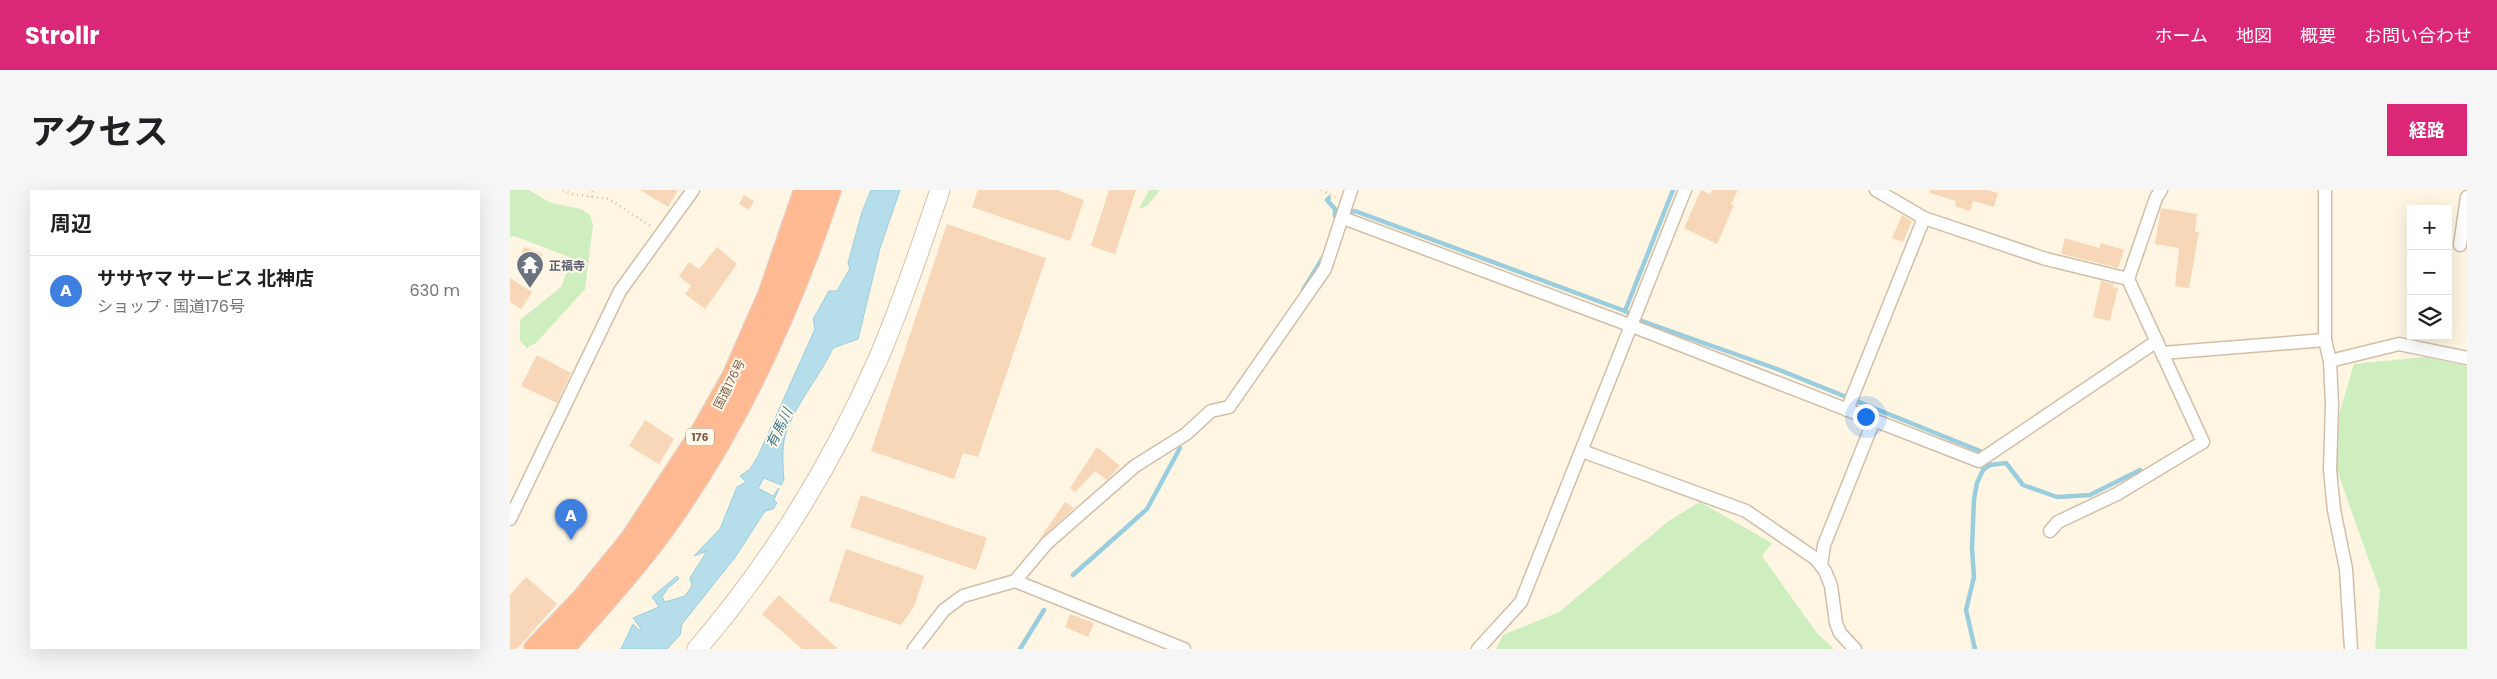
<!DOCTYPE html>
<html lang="ja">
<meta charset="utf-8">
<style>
body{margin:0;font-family:Poppins,"Noto Sans JP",sans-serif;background:#f6f6f6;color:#202124}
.controls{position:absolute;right:15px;top:15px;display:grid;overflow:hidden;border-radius:0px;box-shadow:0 5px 20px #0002}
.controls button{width:45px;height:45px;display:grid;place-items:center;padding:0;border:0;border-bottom:1px solid #e0e0e0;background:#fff;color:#202124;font:25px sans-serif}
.you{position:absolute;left:1355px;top:226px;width:18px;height:18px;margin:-12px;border:4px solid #fff;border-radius:50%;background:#1a73e8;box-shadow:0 0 0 8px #1a73e833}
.badge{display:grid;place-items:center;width:32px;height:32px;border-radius:50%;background:#db2777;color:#fff;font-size:16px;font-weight:700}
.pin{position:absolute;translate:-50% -41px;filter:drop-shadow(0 1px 2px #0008)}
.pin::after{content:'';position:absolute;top:26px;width:18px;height:15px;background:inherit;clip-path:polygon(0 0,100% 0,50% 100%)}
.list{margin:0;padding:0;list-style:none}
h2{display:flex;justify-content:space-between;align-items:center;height:65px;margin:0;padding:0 20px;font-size:21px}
h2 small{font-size:16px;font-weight:400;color:#757577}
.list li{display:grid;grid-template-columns:32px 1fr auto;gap:15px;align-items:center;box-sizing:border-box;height:70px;padding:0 20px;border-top:1px solid #e0e0e0}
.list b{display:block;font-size:19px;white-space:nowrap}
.list p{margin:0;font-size:16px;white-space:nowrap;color:#757577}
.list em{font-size:16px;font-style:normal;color:#757577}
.icon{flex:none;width:28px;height:28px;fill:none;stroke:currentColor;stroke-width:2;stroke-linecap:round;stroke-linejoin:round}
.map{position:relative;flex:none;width:1957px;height:459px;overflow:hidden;border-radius:0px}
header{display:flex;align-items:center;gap:30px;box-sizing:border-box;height:70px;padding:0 25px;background:#db2777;color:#fff}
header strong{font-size:24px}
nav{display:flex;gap:28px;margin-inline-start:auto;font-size:18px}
.intro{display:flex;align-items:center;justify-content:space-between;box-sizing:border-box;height:120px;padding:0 30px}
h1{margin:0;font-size:35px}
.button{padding:12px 22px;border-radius:0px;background:#db2777;color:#fff;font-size:18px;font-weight:700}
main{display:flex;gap:30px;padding:0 30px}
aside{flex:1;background:#fff;border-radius:0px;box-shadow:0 5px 20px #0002}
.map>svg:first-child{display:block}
.green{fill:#ceeec0}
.water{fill:#b5deea;stroke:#9acddd}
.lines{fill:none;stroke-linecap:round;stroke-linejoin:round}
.stream{stroke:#9acddd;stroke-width:4.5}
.building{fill:#f7d7b8}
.street-casing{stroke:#d1bea8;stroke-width:15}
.secondary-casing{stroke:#d7c1a8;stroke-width:21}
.highway-casing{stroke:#dfd8d3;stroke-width:26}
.path{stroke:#dcba9b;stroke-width:2.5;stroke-dasharray:1 4;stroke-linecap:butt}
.street{stroke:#fff;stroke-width:12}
.secondary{stroke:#fff;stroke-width:19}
.highway{stroke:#ffba94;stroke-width:24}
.labels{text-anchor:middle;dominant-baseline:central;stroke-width:4;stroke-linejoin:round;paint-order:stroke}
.shield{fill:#fff9ec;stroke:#a28c78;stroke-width:1}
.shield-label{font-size:11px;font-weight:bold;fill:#7a5d46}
.worship-label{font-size:12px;font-weight:bold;fill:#5b616d;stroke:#fff9ec;text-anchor:start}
.street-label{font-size:12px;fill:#7a5d46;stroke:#fff9ec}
.water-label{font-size:14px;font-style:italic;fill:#3d7a90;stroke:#fff9ec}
</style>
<header>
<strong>Strollr</strong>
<nav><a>ホーム</a><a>地図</a><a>概要</a><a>お問い合わせ</a></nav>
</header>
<div class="intro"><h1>アクセス</h1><a class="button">経路</a></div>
<main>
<aside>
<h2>周辺<small></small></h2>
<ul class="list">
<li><span class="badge" style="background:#3f7fe0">A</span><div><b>ササヤマ サービス 北神店</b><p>ショップ · 国道176号</p></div><em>630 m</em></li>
</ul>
</aside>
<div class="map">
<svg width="1957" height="459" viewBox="0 0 1957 459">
<rect width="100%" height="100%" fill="#fef6e3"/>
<g class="green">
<path d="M0,0H19L41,13L71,19L80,25L83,35L75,99L26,153L17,158L10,151V130L51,97L62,68L4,46L0,48Z"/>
<path d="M639,0H650L637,16L629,19Z"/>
<path d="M1914,167L1957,176V459H1865L1870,401L1819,258L1844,174Z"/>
<path d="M1190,312L1262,353L1252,366L1307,443L1324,459H986L993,445L1049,422L1160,330Z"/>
</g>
<path class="water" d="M361,0H390L370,58L348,149L323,158C311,185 278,224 274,251C272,264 273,277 274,290L271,295L254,288L248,298L263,306L269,298L264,310L267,313L263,319L255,321L226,366L172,434L170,445L157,459H111L123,434L129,440L131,439L123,428L149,417L142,407L167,386L169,389L158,398L152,407L155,412L175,406L182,396L180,388L197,361L184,366L210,339L227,297L236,292L230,286L240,279L248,266L305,139L303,129L319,101H327L340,78L338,73L352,22Z"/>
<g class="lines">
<g class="stream">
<path d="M819,8L817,10L825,19V26"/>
<path d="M825,25L845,21L1115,121L1163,0"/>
<path d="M793,100L812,69"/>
<path d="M1115,121L1132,131L1267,179L1470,261L1480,275L1496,273L1513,295L1547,307L1580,305L1630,280"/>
<path d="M563,385L637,319L670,258"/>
<path d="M510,459L534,420"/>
<path d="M1465,459L1456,420L1464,387L1462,358L1464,309L1467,293L1473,280L1480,275"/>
</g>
</g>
<g class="building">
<path d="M130,0H168L158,17Z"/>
<path d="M468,0H547L574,10L560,51L462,17Z"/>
<path d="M599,0H626L605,64L581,56Z"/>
<path d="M1191,0L1200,4L1202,0H1228L1221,14L1224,15L1207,54L1174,38Z"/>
<path d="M1420,0H1477L1488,3L1484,17L1463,11L1460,21L1445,16L1446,11L1420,3Z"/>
<path d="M234,5L244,11L239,20L229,14Z"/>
<path d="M1651,18L1687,24L1685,42H1689L1679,98L1665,96L1669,58L1645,54Z"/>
<path d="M1392,25L1402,31L1393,52L1382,48Z"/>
<path d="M437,34L536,68L468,267L453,263L444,289L361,261Z"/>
<path d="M1555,48L1589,58L1591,53L1614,60L1608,78L1551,64Z"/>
<path d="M14,57L33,64L29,75L10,67Z"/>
<path d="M207,57L227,74L195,119L175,104L181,96L169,86L179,72L189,79Z"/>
<path d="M0,88L22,102L11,119L0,112Z"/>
<path d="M1591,91L1604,94L1603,97L1608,98L1600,131L1583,127Z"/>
<path d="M27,165L61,183L47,213L11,196Z"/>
<path d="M135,230L164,249L149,274L119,256Z"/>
<path d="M587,257L610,276L597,290L585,281L565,302L560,298Z"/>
<path d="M351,305L477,348L466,380L340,337Z"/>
<path d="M555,312L564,318L562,320L529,350Z"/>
<path d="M336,359L414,386L404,417L391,435L319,411Z"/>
<path d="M16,387L47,414L7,459H0V405Z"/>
<path d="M269,405L328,459H292L252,424Z"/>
<path d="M560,424L584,433L578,447L555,437Z"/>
</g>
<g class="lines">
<defs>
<g id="street">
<path d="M1366,0L1414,28L1536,69L1618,89"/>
<path d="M1651,0L1646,8L1618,89L1652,163L1815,150L1820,171L1889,154L1957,168"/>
<path d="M833,28L1122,136L1469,271L1647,151"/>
<path d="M1950,55L1957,7"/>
<path d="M1815,150V0"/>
<path d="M1820,171L1822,215L1820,280L1824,320L1836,379L1841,459"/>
<path d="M1337,220L1414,28"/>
<path d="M1072,261L1236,321L1306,369L1315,381L1321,396L1326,433L1330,443L1345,459"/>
<path d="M0,329L110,101L183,0"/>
<path d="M1540,341L1548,332L1607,304L1693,252L1652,163"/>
<path d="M1311,375L1314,355L1364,230"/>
<path d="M505,391L674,459"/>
<path d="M404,459L434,420L453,406L505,391L537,353L625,276L676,244L701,221L719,217L815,79L841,0"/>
<path d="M968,459L1011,412L1175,0"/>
</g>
<path id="secondary" d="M187,459C261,373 323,272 369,167C392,113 411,56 430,0"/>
<g id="highway">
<path d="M26,459L73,410L122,350L193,242L223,189L260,105L296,0"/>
<path d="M51,459C87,418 125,377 157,332C229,231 280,117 319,0"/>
</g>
</defs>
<use href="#street" class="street-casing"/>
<use href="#secondary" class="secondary-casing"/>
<use href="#highway" class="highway-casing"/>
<g class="path">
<path d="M53,0L62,4L99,9L142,37"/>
<path d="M811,0L825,7"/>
<path d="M81,7L83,0"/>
</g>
<use href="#street" class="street"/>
<use href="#secondary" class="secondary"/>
<use href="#highway" class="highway"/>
</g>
<defs>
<symbol id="temple-pin" viewBox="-11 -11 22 30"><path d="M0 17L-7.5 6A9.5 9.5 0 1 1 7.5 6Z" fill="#6b7280" stroke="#fff9ec"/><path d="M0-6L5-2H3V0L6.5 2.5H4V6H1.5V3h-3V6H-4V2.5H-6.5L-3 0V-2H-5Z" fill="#fff"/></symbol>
</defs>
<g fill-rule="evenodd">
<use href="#temple-pin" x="4" y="59" width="32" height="43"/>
</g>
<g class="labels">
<rect class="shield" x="176" y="238.5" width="28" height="17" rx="4"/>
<g class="shield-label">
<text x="190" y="247">176</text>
</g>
<g class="worship-label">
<text x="39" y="75">正福寺</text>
</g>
<g class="street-label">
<text transform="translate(219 194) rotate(-63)">国道176号</text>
</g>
<g class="water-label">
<text transform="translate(269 238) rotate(-64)">有馬川</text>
</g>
</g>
</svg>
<div class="controls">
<button>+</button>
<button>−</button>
<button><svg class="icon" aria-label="layers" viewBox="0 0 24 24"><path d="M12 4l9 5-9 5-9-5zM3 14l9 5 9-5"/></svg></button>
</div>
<div class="you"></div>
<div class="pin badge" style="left:61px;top:350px;background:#3f7fe0">A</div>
</div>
</main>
